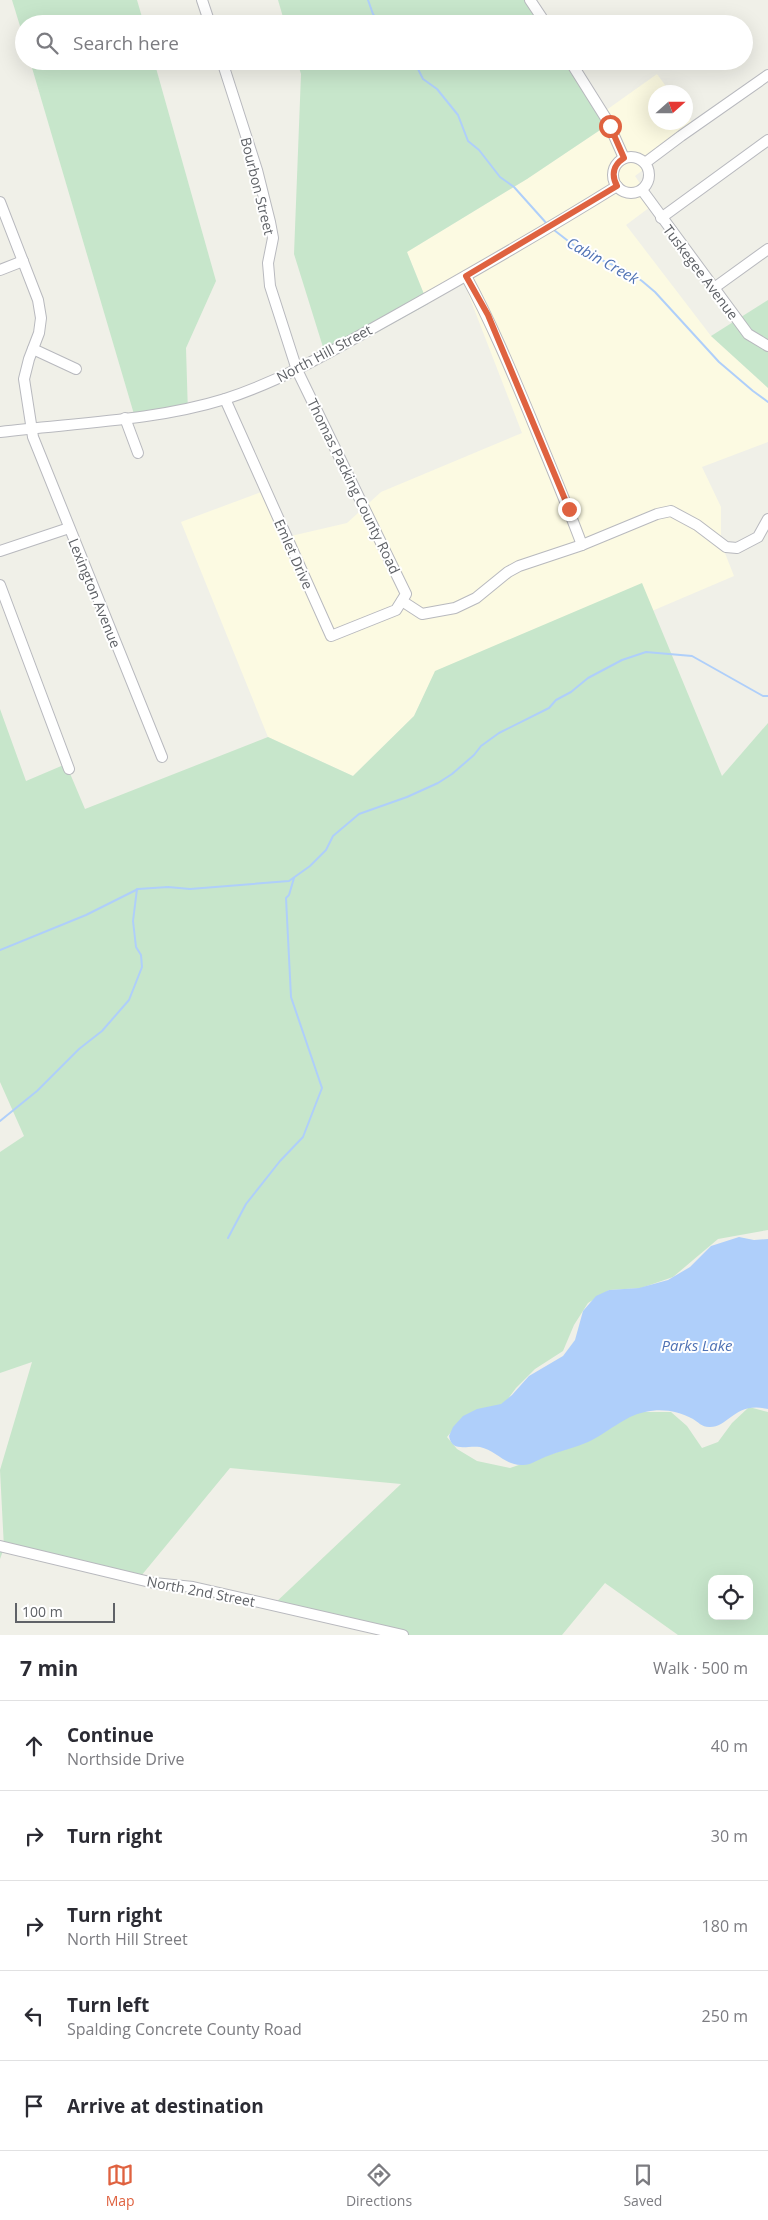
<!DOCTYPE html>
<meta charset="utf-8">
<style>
body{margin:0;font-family:"Open Sans",sans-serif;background:#f7f7f7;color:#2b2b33}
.controls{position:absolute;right:15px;bottom:15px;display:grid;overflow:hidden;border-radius:10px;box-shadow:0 5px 20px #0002}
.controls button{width:45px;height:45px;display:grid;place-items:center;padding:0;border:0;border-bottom:1px solid #e1e1e2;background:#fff;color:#2b2b33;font:25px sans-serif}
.compass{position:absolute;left:648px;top:85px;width:45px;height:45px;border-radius:50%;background:#fff;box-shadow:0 5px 20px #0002;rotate:69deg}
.scale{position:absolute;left:15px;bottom:12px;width:100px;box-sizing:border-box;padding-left:5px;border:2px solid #5f6267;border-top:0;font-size:14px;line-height:18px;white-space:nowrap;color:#5f6267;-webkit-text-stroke:4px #fff;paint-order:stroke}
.stop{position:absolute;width:15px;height:15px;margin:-11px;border:4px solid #df6240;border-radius:50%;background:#fff}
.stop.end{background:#df6240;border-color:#fff;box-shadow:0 1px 5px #0008}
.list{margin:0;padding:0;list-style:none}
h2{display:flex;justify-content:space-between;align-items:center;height:65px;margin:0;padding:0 20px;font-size:21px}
h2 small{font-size:16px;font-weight:400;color:#7c7c81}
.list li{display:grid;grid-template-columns:32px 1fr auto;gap:15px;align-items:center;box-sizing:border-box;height:90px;padding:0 20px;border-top:1px solid #e1e1e2}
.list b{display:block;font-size:19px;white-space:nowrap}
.list p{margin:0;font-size:16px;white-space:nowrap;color:#7c7c81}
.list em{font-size:16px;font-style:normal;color:#7c7c81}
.icon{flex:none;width:28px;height:28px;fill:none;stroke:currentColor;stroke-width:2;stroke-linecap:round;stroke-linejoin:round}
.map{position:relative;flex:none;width:768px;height:1635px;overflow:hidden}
.search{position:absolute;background:#fff;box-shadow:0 5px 20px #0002;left:15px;right:15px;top:15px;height:55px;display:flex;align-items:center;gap:12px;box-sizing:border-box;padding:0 18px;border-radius:28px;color:#7c7c81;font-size:19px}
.sheet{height:515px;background:#fff}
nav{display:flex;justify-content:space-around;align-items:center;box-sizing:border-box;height:70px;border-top:1px solid #e1e1e2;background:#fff;font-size:14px;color:#7c7c81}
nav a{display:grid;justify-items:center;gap:2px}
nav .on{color:#df6240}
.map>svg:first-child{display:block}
.commercial{fill:#fcfae2}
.green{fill:#c7e6cb;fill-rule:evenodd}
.water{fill:#afcffa}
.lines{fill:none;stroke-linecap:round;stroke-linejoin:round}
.stream{stroke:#afcffa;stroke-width:2}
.minor-casing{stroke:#b8b9be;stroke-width:12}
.minor{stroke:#fff;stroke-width:10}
.route{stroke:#df6240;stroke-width:6}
.labels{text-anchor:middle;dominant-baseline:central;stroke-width:4;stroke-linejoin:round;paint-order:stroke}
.street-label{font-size:14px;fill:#5f6267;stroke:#fff}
.water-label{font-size:15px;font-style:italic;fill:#4f72b4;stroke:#fff}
</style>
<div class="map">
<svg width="768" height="1635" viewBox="0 0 768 1635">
<rect width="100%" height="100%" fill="#f0f0e8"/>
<path class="commercial" d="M657,74L670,92H656V122H686V114L697,130L635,176L654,204L626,225L711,336L768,388V442L702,467L721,507V543L734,576L652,611L641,584L436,671L414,716L353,776L268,737L181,522L269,489L291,536L347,523L381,492L522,433L464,283L428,304L407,252L527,179L612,122L605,111Z"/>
<g class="green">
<path d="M12,0H137L144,24H24V39Z"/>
<path d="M278,0H530L546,24H285Z"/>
<path d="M30,61H154L216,281L186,348L188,414L136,421Z"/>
<path d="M297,61H571L612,122L527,179L407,252L428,304L327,360L294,254L301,74Z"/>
<path d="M768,300V388L711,336Z"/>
<path d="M642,583L722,776L768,723V1230L718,1239L673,1277L641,1288L609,1290L588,1303L574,1325L563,1351L535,1369L516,1388L502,1407L463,1418L447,1437L457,1449L477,1461L510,1468L578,1445L633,1412H671L687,1426L702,1448L718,1442L732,1423L749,1407L768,1412V1635H678L605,1583L562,1635H404L273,1605L401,1484L230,1468L141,1576L4,1548L0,1559V1550L4,1548L0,1470L32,1362L0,1373V1152L24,1136L0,1082V709L26,781L66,764L85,809L268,737L353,776L414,716L435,671ZM712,1579H749V1616H712Z"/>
</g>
<path class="water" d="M739,1237L754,1240L768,1239V1409C734,1401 729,1428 709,1427C702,1427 698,1422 693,1419C678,1411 662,1408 645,1412C624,1416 608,1433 588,1442C575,1448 559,1451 545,1457C537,1460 530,1466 521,1465C505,1465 495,1450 480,1447C467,1445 452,1453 449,1436L453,1427L463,1416L477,1409L501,1404L512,1395L529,1376L563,1356L575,1340L583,1311L596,1296L609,1290L639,1288L668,1280L690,1267L711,1246Z"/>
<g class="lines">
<g class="stream">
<path d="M368,0L373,14L381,24"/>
<path d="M414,61L423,79L437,89L458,115L468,141L479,150L500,177L514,187L548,225"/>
<path d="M554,230L581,251L629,272L642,281L655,292L719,362L753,391L768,402"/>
<path d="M0,950L86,915L138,889L168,887L190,889L289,881L310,866L326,850L333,836L359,814L407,797L438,783L452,774L474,755L481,746L499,733L549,708L556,700L571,692L588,678L622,660L646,652L692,656L763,696H768"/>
<path d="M0,1121L37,1091L79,1049L102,1031L129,1000L142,967L141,955L136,947L133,921L137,889"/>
<path d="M228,1238L246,1204L280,1161L303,1137L322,1088L291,997L286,898L289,895L294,878"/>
</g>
<defs>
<g id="minor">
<path d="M202,0L210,24"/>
<path d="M530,0L546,24"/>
<path d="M222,61L257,170L270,222L273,238L268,263L270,286L297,370L406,594L396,610L331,636L225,399"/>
<path d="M570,61L607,120L624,158"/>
<circle cx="631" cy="175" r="18"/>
<path d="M645,163L681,136L768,75"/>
<path d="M642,190L748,334L768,346"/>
<path d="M0,202L38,300L41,318L39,333L29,359L24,379L33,437L162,757"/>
<path d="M661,218L768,140"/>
<path d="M0,270L23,261"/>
<path d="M466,276C491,322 511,370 531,418C548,460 566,502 582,545"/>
<path d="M714,288L768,249"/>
<path d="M33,349L76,369"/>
<path d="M125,418L138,453"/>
<path d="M0,432C73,423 154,421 225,399C284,380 337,348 391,318C468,275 543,232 617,186"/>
<path d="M0,551L69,528"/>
<path d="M0,585L69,769"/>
<path d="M402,601L422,614L455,608L476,598L508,572L519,566L582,545L657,514L671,511L697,525L726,547L737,548L758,537L768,519"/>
<path d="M0,1546L154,1583L193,1587L403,1635"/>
</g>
</defs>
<use href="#minor" class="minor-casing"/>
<use href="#minor" class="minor"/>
</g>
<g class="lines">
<path class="route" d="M569,509L488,315L466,276L617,186C611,175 613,165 624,158L610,126"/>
</g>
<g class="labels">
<g class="street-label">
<text transform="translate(258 186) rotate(76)">Bourbon Street</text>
<text transform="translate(701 272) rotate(53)">Tuskegee Avenue</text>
<text transform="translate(324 353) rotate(-28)">North Hill Street</text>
<text transform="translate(354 486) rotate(64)">Thomas Packing County Road</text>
<text transform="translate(294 554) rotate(66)">Emlet Drive</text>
<text transform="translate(95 593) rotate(68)">Lexington Avenue</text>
<text transform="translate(201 1591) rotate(11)">North 2nd Street</text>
</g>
<g class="water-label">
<text transform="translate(603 260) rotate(29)">Cabin Creek</text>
<text x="697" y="1345">Parks Lake</text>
</g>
</g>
</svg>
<div class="controls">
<button><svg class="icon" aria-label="locate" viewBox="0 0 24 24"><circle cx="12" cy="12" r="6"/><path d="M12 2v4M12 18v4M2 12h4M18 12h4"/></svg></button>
</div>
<svg class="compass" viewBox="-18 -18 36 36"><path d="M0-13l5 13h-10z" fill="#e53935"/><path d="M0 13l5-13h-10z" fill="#7c7c81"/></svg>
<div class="scale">100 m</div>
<div class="stop" style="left:610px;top:126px"></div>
<div class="stop end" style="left:569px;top:509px"></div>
<div class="search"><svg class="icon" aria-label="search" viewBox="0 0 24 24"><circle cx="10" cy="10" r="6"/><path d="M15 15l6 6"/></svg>Search here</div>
</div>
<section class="sheet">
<h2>7 min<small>Walk · 500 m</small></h2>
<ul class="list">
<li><svg class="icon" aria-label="ahead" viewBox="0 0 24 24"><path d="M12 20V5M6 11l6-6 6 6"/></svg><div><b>Continue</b><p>Northside Drive</p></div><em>40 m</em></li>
<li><svg class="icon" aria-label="right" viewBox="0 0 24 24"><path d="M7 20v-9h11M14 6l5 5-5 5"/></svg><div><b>Turn right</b></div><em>30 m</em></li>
<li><svg class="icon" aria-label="right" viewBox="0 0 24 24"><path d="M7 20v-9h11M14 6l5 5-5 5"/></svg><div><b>Turn right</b><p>North Hill Street</p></div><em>180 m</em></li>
<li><svg class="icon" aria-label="left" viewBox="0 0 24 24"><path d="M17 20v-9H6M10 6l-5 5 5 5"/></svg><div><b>Turn left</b><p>Spalding Concrete County Road</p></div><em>250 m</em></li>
<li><svg class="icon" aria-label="arrive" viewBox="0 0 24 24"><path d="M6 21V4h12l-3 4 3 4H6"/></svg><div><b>Arrive at destination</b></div></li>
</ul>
</section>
<nav>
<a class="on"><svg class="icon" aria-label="map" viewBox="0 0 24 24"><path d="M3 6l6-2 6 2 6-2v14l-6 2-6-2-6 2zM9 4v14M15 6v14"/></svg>Map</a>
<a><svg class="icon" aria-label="directions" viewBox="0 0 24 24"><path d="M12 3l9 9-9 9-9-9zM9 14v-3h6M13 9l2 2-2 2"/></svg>Directions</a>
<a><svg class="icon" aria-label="saved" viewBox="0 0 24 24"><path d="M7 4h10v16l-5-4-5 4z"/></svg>Saved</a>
</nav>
